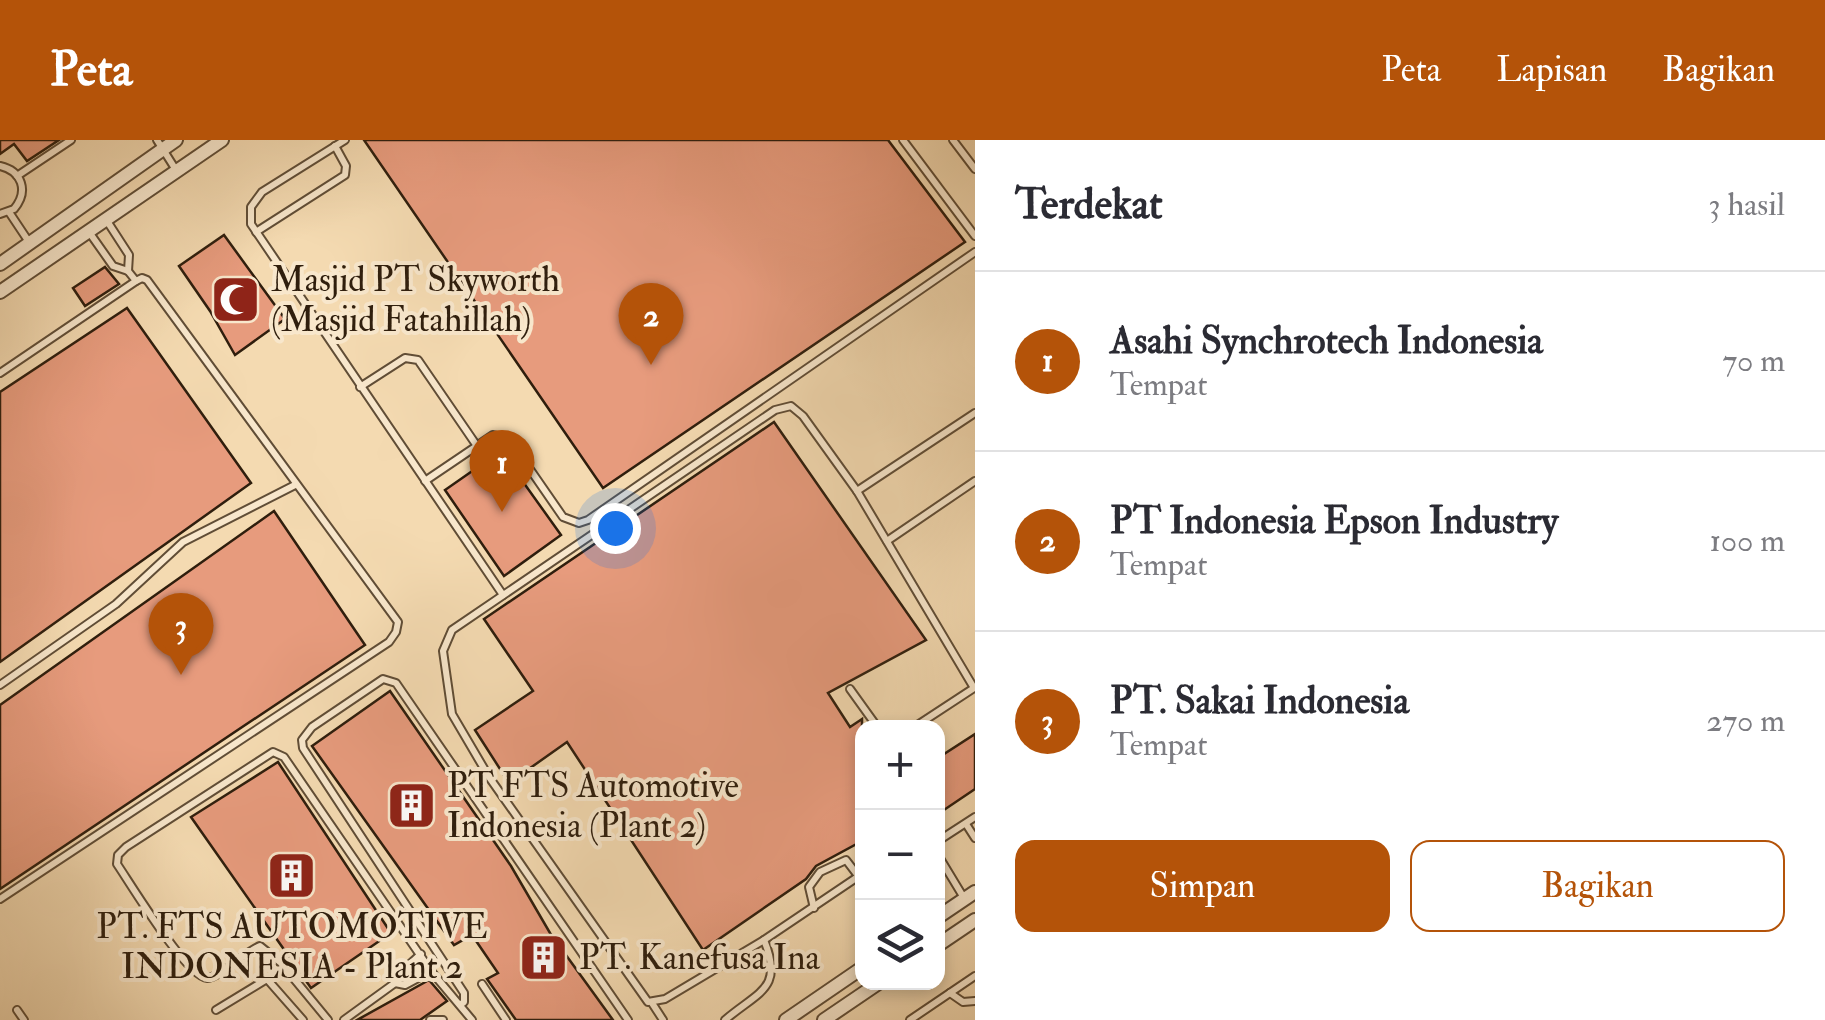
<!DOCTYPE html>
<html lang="id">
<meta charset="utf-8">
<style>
body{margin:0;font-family:"IM FELL Double Pica",serif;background:#f7f7f7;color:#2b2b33}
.controls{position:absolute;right:30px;bottom:30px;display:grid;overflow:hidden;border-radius:20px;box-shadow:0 5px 15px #0003}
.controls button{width:90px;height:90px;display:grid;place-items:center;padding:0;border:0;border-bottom:2px solid #e1e1e2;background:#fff;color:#2b2b33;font:50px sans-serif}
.you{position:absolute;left:615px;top:388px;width:35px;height:35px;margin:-25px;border:8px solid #fff;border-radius:50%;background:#1a73e8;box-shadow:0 0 0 15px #1a73e833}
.badge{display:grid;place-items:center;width:65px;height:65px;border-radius:50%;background:#b45309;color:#fff;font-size:32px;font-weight:700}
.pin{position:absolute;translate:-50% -82px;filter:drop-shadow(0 2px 5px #0008)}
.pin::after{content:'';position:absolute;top:52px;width:35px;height:30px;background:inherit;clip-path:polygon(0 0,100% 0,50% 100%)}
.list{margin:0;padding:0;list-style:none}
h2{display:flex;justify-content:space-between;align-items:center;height:130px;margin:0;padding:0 40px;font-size:42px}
h2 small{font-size:32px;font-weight:400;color:#7c7c81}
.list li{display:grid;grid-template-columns:65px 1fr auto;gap:30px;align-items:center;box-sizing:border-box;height:180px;padding:0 40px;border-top:2px solid #e1e1e2}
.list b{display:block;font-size:38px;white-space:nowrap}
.list p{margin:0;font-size:32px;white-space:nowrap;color:#7c7c81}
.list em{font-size:32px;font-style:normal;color:#7c7c81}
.actions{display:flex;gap:20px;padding:30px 40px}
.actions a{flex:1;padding:22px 0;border:2px solid #b45309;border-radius:20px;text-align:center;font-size:35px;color:#b45309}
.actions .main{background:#b45309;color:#fff}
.icon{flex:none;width:55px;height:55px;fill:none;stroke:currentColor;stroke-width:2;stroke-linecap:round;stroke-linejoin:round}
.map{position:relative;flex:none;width:975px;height:880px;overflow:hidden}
header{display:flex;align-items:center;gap:60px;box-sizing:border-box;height:140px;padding:0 50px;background:#b45309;color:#fff}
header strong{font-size:48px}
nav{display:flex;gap:55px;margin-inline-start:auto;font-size:35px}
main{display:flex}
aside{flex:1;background:#fff}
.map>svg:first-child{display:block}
.building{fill:#e79b7d;stroke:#2f1e0d;stroke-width:2.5}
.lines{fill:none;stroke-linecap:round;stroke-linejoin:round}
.lane-casing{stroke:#604d36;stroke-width:10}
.street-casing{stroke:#604d36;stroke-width:16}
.lane{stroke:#f8e7cc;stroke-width:6}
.street{stroke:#f8e7cc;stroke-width:12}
.labels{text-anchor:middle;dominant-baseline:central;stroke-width:8;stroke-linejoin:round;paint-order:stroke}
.poi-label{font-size:35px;fill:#2f1e0d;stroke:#f8e7cc;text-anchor:start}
</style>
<header>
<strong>Peta</strong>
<nav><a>Peta</a><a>Lapisan</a><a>Bagikan</a></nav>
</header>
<main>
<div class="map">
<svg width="975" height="880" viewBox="0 0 975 880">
<rect width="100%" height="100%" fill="#f4dab1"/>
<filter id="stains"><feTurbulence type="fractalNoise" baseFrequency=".002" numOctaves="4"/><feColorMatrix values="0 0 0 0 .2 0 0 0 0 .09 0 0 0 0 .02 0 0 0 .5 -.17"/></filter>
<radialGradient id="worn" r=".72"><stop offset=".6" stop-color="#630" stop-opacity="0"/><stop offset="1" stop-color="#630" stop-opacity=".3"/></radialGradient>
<g class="building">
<path d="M0,0H59L27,21L14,4L0,14Z"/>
<path d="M364,0H888L965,102L603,348Z"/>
<path d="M224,95L285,179L235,215L210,171L179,126Z"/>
<path d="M105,127L119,144L85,166L73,148Z"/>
<path d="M127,168L251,343L0,522V252Z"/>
<path d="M774,282L926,500L828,553L850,587L862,579V701L816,726L806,739L703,810L567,602L509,643L475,590L533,551L484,479Z"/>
<path d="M501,311L561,395L504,436L445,350Z"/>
<path d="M274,371L365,505L0,749V565Z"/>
<path d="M390,551L511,726L550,793L613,880H516L487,839L498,833L472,795L454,805L312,606Z"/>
<path d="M975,594V649L938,674V618Z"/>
<path d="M278,622L391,793L311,848L191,677Z"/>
<path d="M429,840L447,861L420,880H357Z"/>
</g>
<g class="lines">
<defs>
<g id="lane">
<path d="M157,0L176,30"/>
<path d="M345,0L262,52L251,67V84L503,455"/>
<path d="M903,0L975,96"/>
<path d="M953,0L975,29"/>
<path d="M0,26C22,31 29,51 14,69L0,74"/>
<path d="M17,36L71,0"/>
<path d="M9,72L29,102"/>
<path d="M107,81L129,115L128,131"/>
<path d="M89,92L113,126L128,131L136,141"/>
<path d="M256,92L345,35L346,26L335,6"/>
<path d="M0,233L136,141L142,138L147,140L398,482L396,492L389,502L0,759"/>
<path d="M360,247L405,218L418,220L477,306"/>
<path d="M425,341L493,295L509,299L563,377L579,383L588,380L975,112"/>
<path d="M857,351L975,273"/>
<path d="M887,401L975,341"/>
<path d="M0,545L116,464L183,402L295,345"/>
<path d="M850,549L878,588"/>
<path d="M966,684L975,698"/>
<path d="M938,701L975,677"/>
<path d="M938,715L964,758"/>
<path d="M862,734L764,800L665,859L648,862L489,637L452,574L443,511L452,490L775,270L791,266L803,276L857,351L974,548L913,588"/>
<path d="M814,768L809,747L820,732L846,720L859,737"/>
<path d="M395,843L405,845L431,831"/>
<path d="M482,844L506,880"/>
<path d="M950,853L963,862L975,861"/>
<path d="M652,863L663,880"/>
<path d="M460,865L464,862V853L303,608L302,600L312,587L383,539L396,543L628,880"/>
<path d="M17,870L24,880"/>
<path d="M216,870L267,839L303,880"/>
<path d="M328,880L281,823L260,806C245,812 221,837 207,838C188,839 130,743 117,724L118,715L126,707L273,612L284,617L431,831L472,880"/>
<path d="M344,880L395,843L399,834L421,814"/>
<path d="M430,880H443"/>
<path d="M725,880C759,851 784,849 764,800"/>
<path d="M910,880L975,836"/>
</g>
<g id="street">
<path d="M0,124L176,0"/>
<path d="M0,152L222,0"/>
<path d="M938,777L975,752"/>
<path d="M938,805L975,780"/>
<path d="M786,880L862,828"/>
<path d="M824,880L880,842"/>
</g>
</defs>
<use href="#lane" class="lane-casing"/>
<use href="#street" class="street-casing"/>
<use href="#lane" class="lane"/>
<use href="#street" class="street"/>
</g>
<defs>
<symbol id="mosque-square" viewBox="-11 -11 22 22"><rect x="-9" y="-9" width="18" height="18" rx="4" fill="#8f2418" stroke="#f8e7cc"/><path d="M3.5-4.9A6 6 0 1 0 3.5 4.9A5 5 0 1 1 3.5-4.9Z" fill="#fff"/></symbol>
<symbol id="building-square" viewBox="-11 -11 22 22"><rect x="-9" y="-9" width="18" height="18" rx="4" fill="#8f2418" stroke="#f8e7cc"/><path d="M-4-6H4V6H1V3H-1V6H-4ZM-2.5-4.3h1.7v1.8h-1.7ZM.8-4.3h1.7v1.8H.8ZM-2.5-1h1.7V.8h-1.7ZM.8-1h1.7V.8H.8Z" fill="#fff"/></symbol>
</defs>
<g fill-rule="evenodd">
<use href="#mosque-square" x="208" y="132" width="55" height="55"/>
<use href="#building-square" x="384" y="638" width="55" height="55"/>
<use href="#building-square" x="264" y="708" width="55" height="55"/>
<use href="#building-square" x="516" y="790" width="55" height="55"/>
</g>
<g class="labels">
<g class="poi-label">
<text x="271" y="140">Masjid PT Skyworth<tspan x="271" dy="40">(Masjid Fatahillah)</tspan></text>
<text x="447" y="646">PT FTS Automotive<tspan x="447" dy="40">Indonesia (Plant 2)</tspan></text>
<text x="292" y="787" text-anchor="middle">PT. FTS AUTOMOTIVE<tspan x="292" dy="40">INDONESIA - Plant 2</tspan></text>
<text x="579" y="818">PT. Kanefusa Ina</text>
</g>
</g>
<rect width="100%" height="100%" filter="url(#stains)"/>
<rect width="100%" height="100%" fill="url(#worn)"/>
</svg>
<div class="controls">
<button>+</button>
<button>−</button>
<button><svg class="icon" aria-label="layers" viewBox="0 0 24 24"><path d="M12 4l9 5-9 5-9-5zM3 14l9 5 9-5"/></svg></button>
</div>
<div class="you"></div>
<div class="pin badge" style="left:502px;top:372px">1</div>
<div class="pin badge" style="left:651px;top:225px">2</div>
<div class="pin badge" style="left:181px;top:535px">3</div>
</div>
<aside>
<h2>Terdekat<small>3 hasil</small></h2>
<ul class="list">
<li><span class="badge">1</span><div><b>Asahi Synchrotech Indonesia</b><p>Tempat</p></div><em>70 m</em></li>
<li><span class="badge">2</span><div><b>PT Indonesia Epson Industry</b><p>Tempat</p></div><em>100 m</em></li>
<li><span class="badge">3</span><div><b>PT. Sakai Indonesia</b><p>Tempat</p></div><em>270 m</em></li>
</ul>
<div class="actions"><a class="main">Simpan</a><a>Bagikan</a></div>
</aside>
</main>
